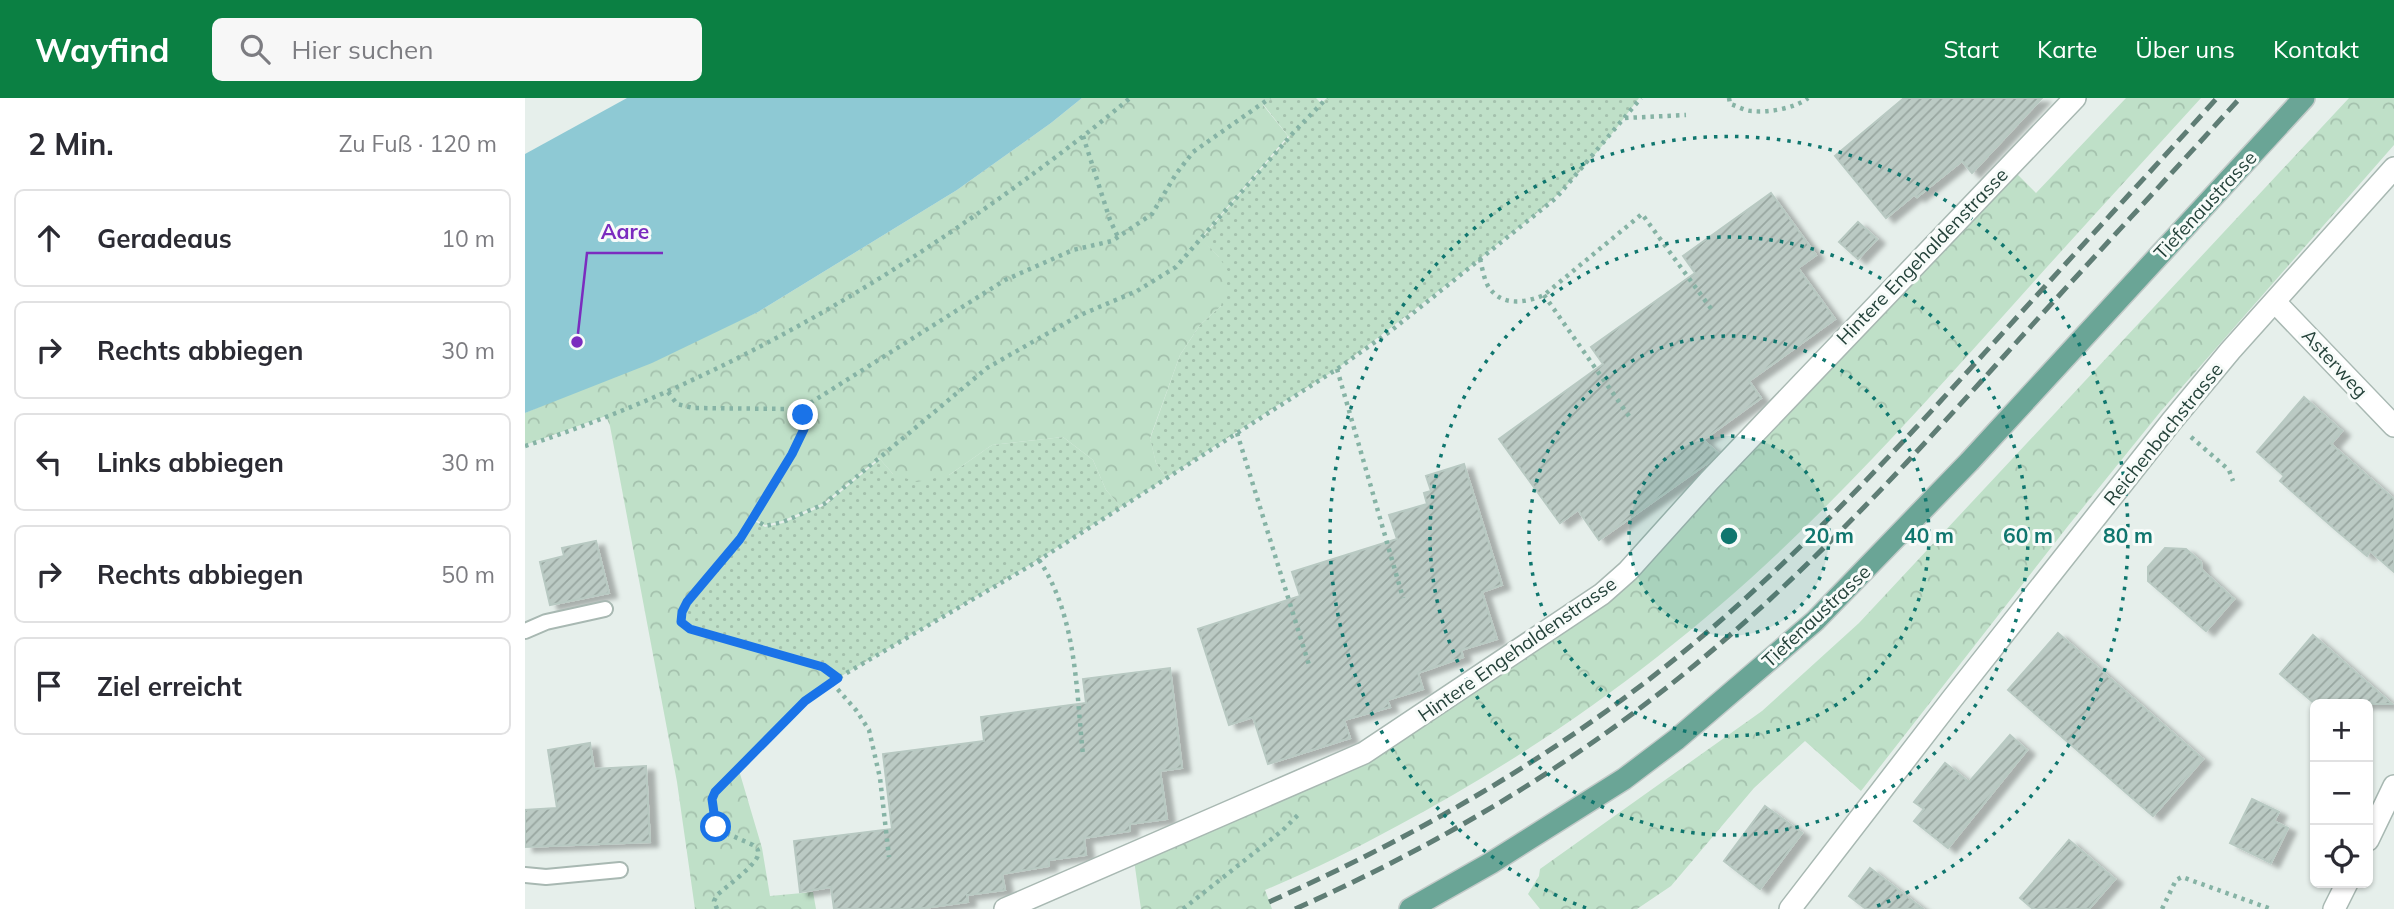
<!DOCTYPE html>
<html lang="de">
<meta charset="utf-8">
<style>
body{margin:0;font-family:Mulish,sans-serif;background:#f7f7f7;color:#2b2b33}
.controls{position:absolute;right:21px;bottom:21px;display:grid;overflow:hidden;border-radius:10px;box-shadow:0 2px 5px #0004}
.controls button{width:63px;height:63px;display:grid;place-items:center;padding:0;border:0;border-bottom:2px solid #e1e1e2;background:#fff;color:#2b2b33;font:35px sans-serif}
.stop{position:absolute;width:21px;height:21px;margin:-16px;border:5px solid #1a73e8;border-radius:50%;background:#fff}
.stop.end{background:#1a73e8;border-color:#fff;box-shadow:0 2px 7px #0008}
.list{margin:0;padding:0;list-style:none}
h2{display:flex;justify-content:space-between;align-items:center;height:91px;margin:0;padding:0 28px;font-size:30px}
h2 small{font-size:23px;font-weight:400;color:#7c7c81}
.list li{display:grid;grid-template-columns:46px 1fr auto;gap:21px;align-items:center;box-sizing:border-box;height:98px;margin:0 14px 14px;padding:0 14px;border:2px solid #e1e1e2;border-radius:10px}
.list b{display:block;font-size:26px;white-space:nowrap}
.list em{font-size:23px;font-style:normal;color:#7c7c81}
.icon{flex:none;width:38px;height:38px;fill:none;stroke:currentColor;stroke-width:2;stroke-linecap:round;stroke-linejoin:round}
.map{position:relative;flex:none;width:1869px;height:811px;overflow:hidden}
header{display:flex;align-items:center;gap:42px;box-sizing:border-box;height:98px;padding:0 35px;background:#0b8043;color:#fff}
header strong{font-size:33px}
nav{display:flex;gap:38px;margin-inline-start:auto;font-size:24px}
.search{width:490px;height:63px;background:#f7f7f7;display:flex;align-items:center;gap:18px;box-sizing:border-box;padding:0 24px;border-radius:10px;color:#7c7c81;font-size:26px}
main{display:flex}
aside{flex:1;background:#fff}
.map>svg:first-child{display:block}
.grass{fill:url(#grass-dots)}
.forest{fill:url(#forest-crowns)}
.water{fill:#8ec9d4}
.building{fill:url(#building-hatch);stroke:#b8c9c2;stroke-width:2;filter:url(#shadow)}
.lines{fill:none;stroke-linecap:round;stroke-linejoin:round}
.lane-casing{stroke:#a8b8b2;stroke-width:18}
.street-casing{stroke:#a8b8b2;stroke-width:24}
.primary-casing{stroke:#c2cac8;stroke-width:24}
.path{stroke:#86b3a5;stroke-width:4.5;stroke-dasharray:3.5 5;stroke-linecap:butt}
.lane{stroke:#fff;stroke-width:14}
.street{stroke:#fff;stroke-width:21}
.primary{stroke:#6aa596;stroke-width:21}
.rail{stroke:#5f7d75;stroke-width:5;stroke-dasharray:14 7;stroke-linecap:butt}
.route{stroke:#1a73e8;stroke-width:9}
.ring{fill:none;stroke:#0f766e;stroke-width:3.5;stroke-dasharray:3.5 7}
.labels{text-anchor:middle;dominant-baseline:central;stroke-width:6;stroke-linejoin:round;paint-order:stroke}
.street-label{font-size:19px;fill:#24423a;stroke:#f7fbf9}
.centre{fill:#0f766e;stroke:#f7fbf9;stroke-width:3.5}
.ring-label{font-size:21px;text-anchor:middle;font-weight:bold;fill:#0f766e;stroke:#f7fbf9;stroke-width:6;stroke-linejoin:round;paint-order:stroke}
.leader{fill:none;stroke:#7b2cbf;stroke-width:2.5}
.callout-dot{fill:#7b2cbf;stroke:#f7fbf9;stroke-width:2.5}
.callout-label{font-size:21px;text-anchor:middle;font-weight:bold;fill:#7b2cbf;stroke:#f7fbf9;stroke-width:6;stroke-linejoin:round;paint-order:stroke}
</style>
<header>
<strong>Wayfind</strong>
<div class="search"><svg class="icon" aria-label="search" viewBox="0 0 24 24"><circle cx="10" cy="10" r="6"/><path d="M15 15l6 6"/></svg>Hier suchen</div>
<nav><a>Start</a><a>Karte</a><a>Über uns</a><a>Kontakt</a></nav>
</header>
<main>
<aside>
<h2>2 Min.<small>Zu Fuß · 120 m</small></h2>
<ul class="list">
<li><svg class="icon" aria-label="ahead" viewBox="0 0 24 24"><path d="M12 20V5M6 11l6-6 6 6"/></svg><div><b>Geradeaus</b></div><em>10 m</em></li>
<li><svg class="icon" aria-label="right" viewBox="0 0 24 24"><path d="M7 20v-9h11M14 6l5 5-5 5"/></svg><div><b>Rechts abbiegen</b></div><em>30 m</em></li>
<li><svg class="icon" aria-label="left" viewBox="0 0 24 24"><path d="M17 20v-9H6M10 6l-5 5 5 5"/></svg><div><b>Links abbiegen</b></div><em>30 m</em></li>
<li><svg class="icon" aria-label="right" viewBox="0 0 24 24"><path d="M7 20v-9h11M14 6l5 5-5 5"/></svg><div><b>Rechts abbiegen</b></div><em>50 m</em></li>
<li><svg class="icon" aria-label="arrive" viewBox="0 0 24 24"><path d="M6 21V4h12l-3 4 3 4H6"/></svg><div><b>Ziel erreicht</b></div></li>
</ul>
</aside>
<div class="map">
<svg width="1869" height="811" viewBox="0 0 1869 811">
<defs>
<pattern id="grass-dots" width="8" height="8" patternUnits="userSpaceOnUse" patternTransform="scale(1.75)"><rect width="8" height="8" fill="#bfe0c8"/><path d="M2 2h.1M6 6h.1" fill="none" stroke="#a4c1ad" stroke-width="1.8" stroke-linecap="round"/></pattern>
<pattern id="forest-crowns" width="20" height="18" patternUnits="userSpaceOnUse" patternTransform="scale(1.75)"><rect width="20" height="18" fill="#bfe0c8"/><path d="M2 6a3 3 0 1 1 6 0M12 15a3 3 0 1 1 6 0" fill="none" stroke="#a4c1ad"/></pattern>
<pattern id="building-hatch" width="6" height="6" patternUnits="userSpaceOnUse" patternTransform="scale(1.75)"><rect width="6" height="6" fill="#bbcac4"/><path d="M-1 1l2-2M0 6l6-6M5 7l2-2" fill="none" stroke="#98a6a0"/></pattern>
<filter id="shadow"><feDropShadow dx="8" dy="4.5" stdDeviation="2" flood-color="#0004"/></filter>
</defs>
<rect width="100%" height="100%" fill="#e6efeb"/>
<g class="grass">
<path d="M738,0H791L796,5L802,0H1114C1090,33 1060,71 1030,99C1007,121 979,139 955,161L812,271L750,309L641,380L631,365L625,341L655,257L675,227L696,208L694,159L676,141L764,39L738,6Z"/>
<path d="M538,339L568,362L581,392L596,409L503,468L313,580L298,569L165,530L157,523L158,514L162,504L215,441L228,422L240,429L258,425L300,407L355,361L368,376L424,377L467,347Z"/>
</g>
<g class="forest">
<path d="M557,0H738V7L763,38L676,140L694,159L704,175L696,208L675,227L655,257L625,340L631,365L641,380L596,409L581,392L568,362L538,339L467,347L424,377L392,384L368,376L354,360L299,405L257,423L240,427L228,420L214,441L161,503L156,514V523L165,532L298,570L312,580L279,601L213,669L237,750L245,798L288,794L291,811H170L152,684L85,328L81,318L0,347V315L233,214L432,92L526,25Z"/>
<path d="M1601,0H1676C1616,66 1555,132 1496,198C1425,277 1355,356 1279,430C1160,547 1022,648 874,727C830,751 786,773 740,792L747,811H616L608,755L775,687L1043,520L1484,68L1511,95Z"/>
<path d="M1824,0H1869V47L1636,313L1543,428L1336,693L1280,643L1229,690L1146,788L1112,811H1015L1003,796L1014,778L1015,771L1237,613L1334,525Z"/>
</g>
<path class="water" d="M102,0H557L526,25L432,92L233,214L127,265L0,315V56Z"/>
<g class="building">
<path d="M1379,0H1517L1447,75L1437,63L1392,99L1389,97L1361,120L1310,58Z"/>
<path d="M1246,95L1291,157L1273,170L1310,221L1224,283L1236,300L1178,342L1193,355L1184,364L1074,442L1053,412L1035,425L974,341L1078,266L1066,249L1170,175L1158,158Z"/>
<path d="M1333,124L1352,141L1333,161L1314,144Z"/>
<path d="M1779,299L1817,333L1806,346L1869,401V474L1845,453L1842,458L1812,433L1755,383L1759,378L1732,354Z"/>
<path d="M939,366L977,487L957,494L972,541L936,552L938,559L893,575L898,591L862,602L865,609L819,622L825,640L743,666L728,619L704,627L673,531L775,498L767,474L872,441L864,417L902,406L899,395L906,393L901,378Z"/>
<path d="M71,443L84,495L25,507L15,464L39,458L37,450Z"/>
<path d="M1640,450L1661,451L1676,464L1677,472L1709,501L1681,533L1623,483V469Z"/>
<path d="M1533,535L1678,661L1628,718L1483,592Z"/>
<path d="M1788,537L1867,606H1790L1755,576Z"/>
<path d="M645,570L657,670L635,673L642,721L605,726V733L559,740L561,757L524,762V768L477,776L480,792L442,797L443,804L392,811H309L306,789L275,794L269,743L367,731L358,656L459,643L456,619L561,605L558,581Z"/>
<path d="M1485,637L1502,652L1423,750L1389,723L1399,711L1389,704L1420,665L1444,684Z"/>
<path d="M65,645L69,671L121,668L125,744L0,749V712L32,710L23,652Z"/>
<path d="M1727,701L1754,714L1749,723L1763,730L1746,765L1705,745Z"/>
<path d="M1240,708L1277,735L1235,791L1199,763Z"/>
<path d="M1544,742L1590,781L1564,811H1508L1495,800Z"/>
<path d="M1345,770L1398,811H1341L1324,798Z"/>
</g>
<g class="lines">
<defs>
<g id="lane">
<path d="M0,533L21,524L80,511"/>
<path d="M0,777L21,779L95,772"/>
</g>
<g id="street">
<path d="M1750,204L1869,328"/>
<path d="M1843,742L1869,688"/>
<path d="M480,811L839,655L1077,496L1103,473L1184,383L1550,0"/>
<path d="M1265,811L1427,601L1646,324L1705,253L1869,70"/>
<path d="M1809,811L1822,785"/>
</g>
<path id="primary" d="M885,811L966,765L1099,681L1152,641L1290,523L1444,364L1779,0"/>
</defs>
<use href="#lane" class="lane-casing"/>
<use href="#street" class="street-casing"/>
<use href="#primary" class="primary-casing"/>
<g class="path">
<path d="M1204,0L1205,6C1212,8 1220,13 1227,13C1243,15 1271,10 1283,0"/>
<path d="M1100,20L1161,17"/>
<path d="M558,38L585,122L593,139"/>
<path d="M955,161C957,169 959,181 963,188C976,209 1000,205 1019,197L1117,116L1187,212"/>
<path d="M1019,197L1106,321"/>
<path d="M812,271L878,500"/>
<path d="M143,294L152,306L168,310L264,311L278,317L279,331L267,356L228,420L215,441L162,504L157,514V524L165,531L298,569L313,580"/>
<path d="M271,314L480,182L548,152L587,143L627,116L651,76L668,54L745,0"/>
<path d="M712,335L784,567"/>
<path d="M1666,339L1704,372L1708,383"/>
<path d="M0,348C173,292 331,203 479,97C522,66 565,34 605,0"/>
<path d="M228,420L240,428L258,424L299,406L462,270L553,218L612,193L651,169L768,35L802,0"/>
<path d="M514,462C552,519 551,591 558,657"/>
<path d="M307,585L331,612L344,632L355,680L364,759"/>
<path d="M192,811L189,803L192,797C201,789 231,767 233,757C234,751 232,751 228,747L192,731L188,698L280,603L313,580L503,469L812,271L867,232L1031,100L1116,0"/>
<path d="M658,811L758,732L775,715"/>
<path d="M1637,811L1651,782L1657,779L1746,811"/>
</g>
<use href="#lane" class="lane"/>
<use href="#street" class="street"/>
<use href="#primary" class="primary"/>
<g class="rail">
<path d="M744,804C903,733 1055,644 1187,530C1291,440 1383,339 1475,238C1547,158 1620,80 1692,0"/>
<path d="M770,811C923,743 1070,654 1197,544C1303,453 1396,350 1489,247C1564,164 1640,83 1715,0"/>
</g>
</g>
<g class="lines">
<path class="route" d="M191,729L187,701L190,694L280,603L313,580L298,569L165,531L156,524L157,514L162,504L215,441L228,420L267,356L279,331L278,317"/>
</g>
<circle cx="1204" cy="438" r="100" fill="#0f766e" fill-opacity=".12"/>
<g class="ring">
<circle cx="1204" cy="438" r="100"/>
<circle cx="1204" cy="438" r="200"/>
<circle cx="1204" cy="438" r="299"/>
<path d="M1061 810A399 399 0 1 1 1347 810"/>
</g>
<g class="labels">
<g class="street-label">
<text transform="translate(1680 107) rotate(-47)">Tiefenaustrasse</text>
<text transform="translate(1397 158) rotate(-46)">Hintere Engehaldenstrasse</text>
<text transform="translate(1810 265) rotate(47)">Asterweg</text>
<text transform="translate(1638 336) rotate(-51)">Reichenbachstrasse</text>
<text transform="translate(1291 518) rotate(-43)">Tiefenaustrasse</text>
<text transform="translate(992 551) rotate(-35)">Hintere Engehaldenstrasse</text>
</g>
</g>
<circle cx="1204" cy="438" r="10" class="centre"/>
<g class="ring-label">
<text x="1304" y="445">20 m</text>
<text x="1404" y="445">40 m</text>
<text x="1503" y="445">60 m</text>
<text x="1603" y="445">80 m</text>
</g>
<path class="leader" d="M52 244L62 155H138"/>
<circle class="callout-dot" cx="52" cy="244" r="7"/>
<g class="callout-label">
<text x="100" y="141">Aare</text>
</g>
</svg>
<div class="controls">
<button>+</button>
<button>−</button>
<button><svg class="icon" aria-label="locate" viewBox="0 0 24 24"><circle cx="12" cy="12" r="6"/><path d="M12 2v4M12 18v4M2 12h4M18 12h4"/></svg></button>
</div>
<div class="stop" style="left:191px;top:729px"></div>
<div class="stop end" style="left:278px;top:317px"></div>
</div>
</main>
